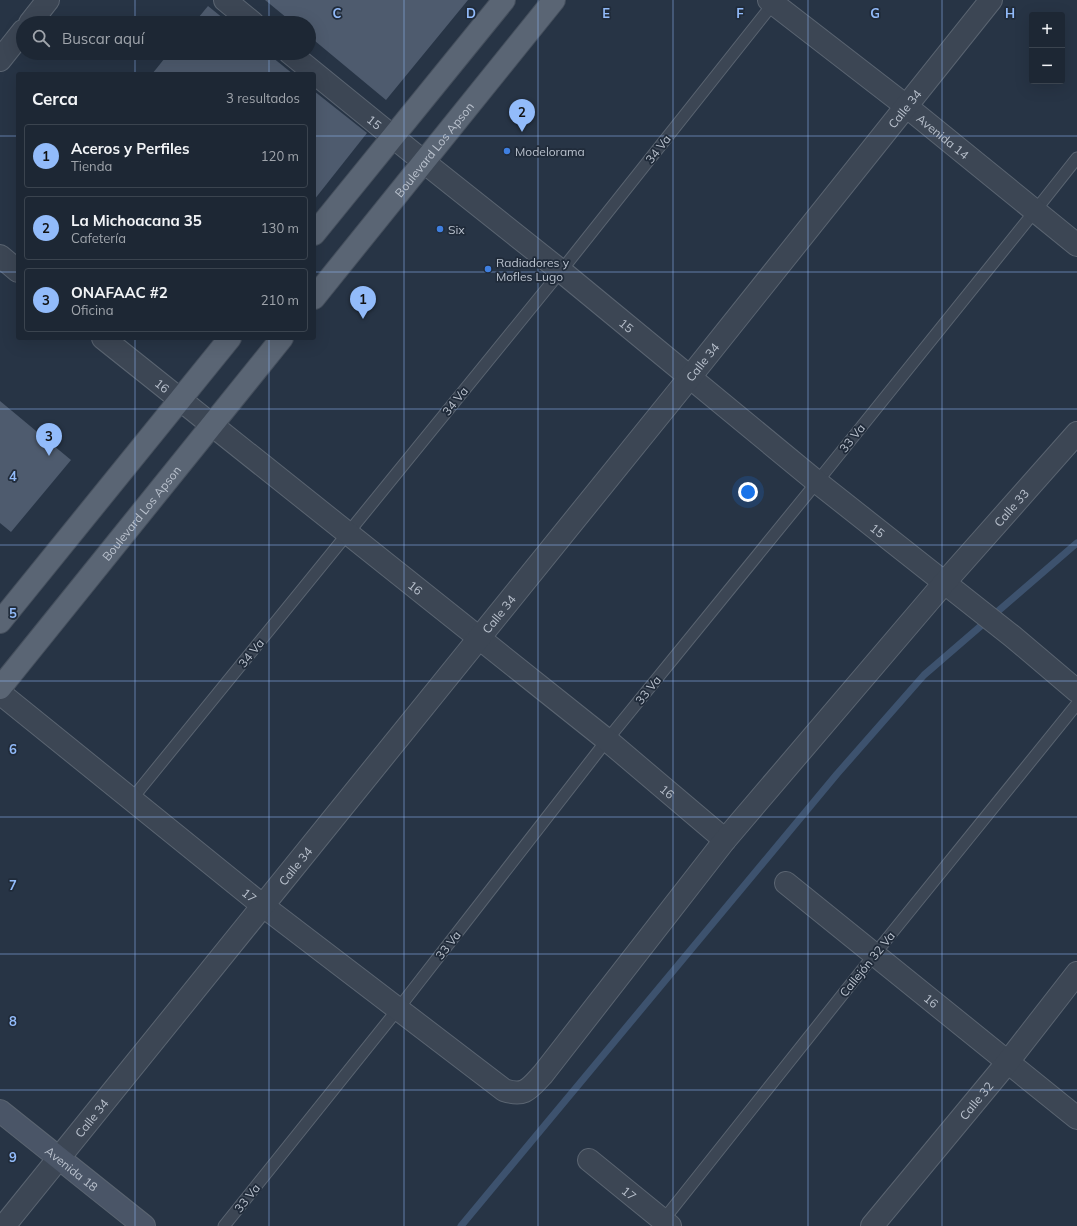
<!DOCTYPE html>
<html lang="es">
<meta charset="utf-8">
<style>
body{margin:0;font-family:Mulish,sans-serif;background:#2a3340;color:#f1f3f6}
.controls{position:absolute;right:12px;top:12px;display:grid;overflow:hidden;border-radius:4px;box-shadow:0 4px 16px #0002}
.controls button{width:36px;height:36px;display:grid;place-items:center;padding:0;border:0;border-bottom:1px solid #3b444f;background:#1d2734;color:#f1f3f6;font:20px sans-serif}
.you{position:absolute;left:748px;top:492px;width:14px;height:14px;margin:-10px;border:3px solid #fff;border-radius:50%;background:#1a73e8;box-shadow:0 0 0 6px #1a73e833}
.badge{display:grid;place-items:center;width:26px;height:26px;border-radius:50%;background:#92bbfa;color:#111;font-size:13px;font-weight:700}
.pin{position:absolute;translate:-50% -33px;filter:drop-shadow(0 1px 2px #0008)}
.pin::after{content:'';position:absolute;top:21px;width:14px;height:12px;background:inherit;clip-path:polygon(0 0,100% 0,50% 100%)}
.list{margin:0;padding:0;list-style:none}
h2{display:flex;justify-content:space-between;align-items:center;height:52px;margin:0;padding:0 16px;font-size:17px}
h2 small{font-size:13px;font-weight:400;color:#a0a5ac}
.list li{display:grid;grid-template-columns:26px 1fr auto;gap:12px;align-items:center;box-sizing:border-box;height:64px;margin:0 8px 8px;padding:0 8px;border:1px solid #3b444f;border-radius:4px}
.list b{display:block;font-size:15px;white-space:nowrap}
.list p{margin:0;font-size:13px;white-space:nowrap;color:#a0a5ac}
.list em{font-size:13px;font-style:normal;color:#a0a5ac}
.icon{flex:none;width:22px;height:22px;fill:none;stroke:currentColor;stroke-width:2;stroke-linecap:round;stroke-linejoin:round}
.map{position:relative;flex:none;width:1077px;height:1226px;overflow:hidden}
.search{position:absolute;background:#1d2734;box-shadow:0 4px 16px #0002;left:16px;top:16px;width:300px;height:44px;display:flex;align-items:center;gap:10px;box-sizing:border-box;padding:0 14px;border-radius:22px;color:#a0a5ac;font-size:15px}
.panel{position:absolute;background:#1d2734;box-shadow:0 4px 16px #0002;left:16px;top:72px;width:300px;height:268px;border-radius:4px}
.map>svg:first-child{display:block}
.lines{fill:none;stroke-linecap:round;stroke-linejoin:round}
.stream{stroke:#3d526e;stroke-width:7}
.building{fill:#4e5b6e}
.lane-casing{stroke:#5a6471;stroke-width:13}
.street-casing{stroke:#5a6471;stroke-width:24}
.secondary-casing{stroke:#5a6471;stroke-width:24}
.primary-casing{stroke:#454f5d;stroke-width:24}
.lane{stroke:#3c4654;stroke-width:11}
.street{stroke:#3c4654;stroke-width:22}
.secondary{stroke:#4a5567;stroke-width:22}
.primary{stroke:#5a6574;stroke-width:22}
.grid{fill:none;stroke:#92bbfa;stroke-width:1;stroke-opacity:0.55}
.shop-dot{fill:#3f7fe0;stroke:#202b3a;stroke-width:1.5}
.labels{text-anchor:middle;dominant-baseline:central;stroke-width:3.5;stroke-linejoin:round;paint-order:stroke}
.street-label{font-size:12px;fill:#b9c1cd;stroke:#202b3a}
.poi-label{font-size:12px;fill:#b9c1cd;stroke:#202b3a;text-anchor:start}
.grid-label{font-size:13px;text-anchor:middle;font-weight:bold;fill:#92bbfa;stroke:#202b3a;stroke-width:3.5;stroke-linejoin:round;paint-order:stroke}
</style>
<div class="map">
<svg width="1077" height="1226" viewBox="0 0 1077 1226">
<rect width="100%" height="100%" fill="#273445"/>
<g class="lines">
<path class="stream" d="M461,1226L837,774L924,675L1077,543"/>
</g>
<g class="building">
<path d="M265,0H468L386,100L309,36V23H293Z"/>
<path d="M208,6L229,23H194Z"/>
<path d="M169,53H267L293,74H152Z"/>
<path d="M314,91L367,133L314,200Z"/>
<path d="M0,401L71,460L11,532L0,523Z"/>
</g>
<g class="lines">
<defs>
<g id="lane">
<path d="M131,800L561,271L776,0"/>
<path d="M661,1223L874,955L1077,704"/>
<path d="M224,1226L398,1009L607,740L817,482L1035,211L1077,158"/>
</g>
<g id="street">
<path d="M225,0L253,23"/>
<path id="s1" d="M769,0L906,106L1077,245"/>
<path d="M30,23L48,0"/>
<path id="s2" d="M290,53L424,162L561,271L817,482L1012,636L1077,691"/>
<path d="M0,60L23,31"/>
<path d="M0,256L18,271"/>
<path id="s3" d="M103,338L607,740L725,840"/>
<path id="s4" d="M0,693L262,905L504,1090C525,1097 529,1089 543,1074L725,840L945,582L1077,433"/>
<path id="s5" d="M786,883L1077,1118"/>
<path id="s6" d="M589,1160L670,1226"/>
<path id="s7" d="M4,1226L690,377L991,0"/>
<path id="s8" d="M872,1226L1007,1063L1077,973"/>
</g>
<g id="secondary">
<path id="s9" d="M0,1111L144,1226"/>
</g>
<g id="primary">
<path d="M314,234L504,0"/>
<path id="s10" d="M314,298L554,0"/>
<path d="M0,622L230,338"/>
<path id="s11" d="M0,688L282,338"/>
</g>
</defs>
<use href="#lane" class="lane-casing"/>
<use href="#street" class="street-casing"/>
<use href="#secondary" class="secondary-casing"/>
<use href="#primary" class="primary-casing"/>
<use href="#lane" class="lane"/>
<use href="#street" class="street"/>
<use href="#secondary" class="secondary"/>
<use href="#primary" class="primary"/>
</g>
<path class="grid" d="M135,0V23M269,0V23M404,0V1226M538,0V1226M673,0V1226M808,0V1226M942,0V1226M135,53V74M269,53V74M0,136H18M314,136H1077M0,272H18M314,272H1077M135,338V1226M269,338V1226M0,409H1077M0,545H1077M0,681H1077M0,817H1077M0,954H1077M0,1090H1077"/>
<g class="shop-dot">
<circle cx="507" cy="151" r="4"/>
<circle cx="440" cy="229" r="4"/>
<circle cx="488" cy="269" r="4"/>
</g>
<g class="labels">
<g class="street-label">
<text stroke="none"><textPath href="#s7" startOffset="1435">Calle 34</textPath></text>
<text stroke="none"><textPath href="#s2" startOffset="109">15</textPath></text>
<text stroke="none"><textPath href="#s1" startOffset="221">Avenida 14</textPath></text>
<text stroke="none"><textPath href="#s10" startOffset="191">Boulevard Los Apson</textPath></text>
<text transform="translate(658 149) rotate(-52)">34 Va</text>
<text stroke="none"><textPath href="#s2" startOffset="433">15</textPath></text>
<text stroke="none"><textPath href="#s7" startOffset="1111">Calle 34</textPath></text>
<text stroke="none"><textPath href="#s3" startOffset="76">16</textPath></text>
<text transform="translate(455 401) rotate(-51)">34 Va</text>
<text transform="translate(852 438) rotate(-51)">33 Va</text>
<text stroke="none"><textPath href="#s4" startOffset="1423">Calle 33</textPath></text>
<text stroke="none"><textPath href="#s11" startOffset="225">Boulevard Los Apson</textPath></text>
<text stroke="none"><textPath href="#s2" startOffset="757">15</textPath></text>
<text stroke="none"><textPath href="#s3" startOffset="400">16</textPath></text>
<text stroke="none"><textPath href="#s7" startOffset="787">Calle 34</textPath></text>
<text transform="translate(251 653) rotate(-51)">34 Va</text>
<text transform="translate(648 690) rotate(-51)">33 Va</text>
<text stroke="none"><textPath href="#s3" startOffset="724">16</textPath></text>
<text stroke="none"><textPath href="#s7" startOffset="463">Calle 34</textPath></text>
<text stroke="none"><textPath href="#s4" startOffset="321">17</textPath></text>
<text transform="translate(448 945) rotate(-52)">33 Va</text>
<text transform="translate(867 964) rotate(-51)">Callejón 32 Va</text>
<text stroke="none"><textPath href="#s5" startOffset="187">16</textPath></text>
<text stroke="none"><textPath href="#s8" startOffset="163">Calle 32</textPath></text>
<text stroke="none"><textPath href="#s7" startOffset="139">Calle 34</textPath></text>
<text stroke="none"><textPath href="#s9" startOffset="92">Avenida 18</textPath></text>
<text stroke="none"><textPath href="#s6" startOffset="52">17</textPath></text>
<text transform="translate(247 1198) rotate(-51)">33 Va</text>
</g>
<g class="poi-label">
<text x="515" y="151">Modelorama</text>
<text x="448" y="229">Six</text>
<text x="496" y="262">Radiadores y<tspan x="496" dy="14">Mofles Lugo</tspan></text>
</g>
</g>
<g class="grid-label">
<text x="337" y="18">C</text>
<text x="471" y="18">D</text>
<text x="606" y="18">E</text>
<text x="740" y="18">F</text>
<text x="875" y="18">G</text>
<text x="1010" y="18">H</text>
<text x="13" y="481">4</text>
<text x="13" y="618">5</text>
<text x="13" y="754">6</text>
<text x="13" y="890">7</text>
<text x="13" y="1026">8</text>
<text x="13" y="1162">9</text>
</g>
</svg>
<div class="controls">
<button>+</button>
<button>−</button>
</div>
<div class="you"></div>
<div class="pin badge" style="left:363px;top:319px">1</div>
<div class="pin badge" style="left:522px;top:132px">2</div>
<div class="pin badge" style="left:49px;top:456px">3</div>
<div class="search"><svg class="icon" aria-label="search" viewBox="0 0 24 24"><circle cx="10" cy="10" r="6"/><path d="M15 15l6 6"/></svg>Buscar aquí</div>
<section class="panel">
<h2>Cerca<small>3 resultados</small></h2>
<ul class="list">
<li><span class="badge">1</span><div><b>Aceros y Perfiles</b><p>Tienda</p></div><em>120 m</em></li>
<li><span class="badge">2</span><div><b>La Michoacana 35</b><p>Cafetería</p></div><em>130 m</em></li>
<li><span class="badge">3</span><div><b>ONAFAAC #2</b><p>Oficina</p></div><em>210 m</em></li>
</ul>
</section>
</div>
